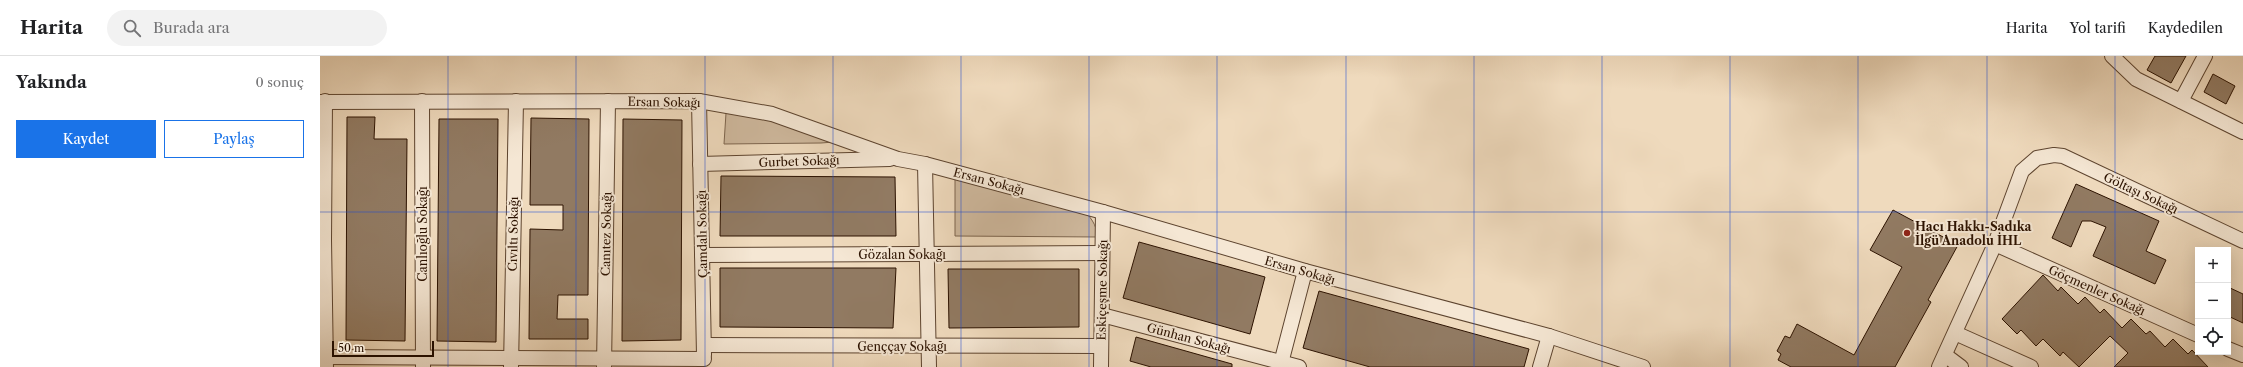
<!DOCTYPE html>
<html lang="tr">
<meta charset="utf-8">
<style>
body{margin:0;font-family:"Libre Caslon Text",serif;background:#f2f2f2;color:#202124}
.controls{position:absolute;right:12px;bottom:12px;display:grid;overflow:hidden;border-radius:0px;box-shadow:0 4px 16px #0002}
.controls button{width:36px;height:36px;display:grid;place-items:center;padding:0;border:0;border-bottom:1px solid #e0e0e0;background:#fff;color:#202124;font:20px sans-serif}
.scale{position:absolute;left:12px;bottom:10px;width:102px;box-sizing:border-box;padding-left:4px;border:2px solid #2c1200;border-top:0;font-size:11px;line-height:14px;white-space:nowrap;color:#2c1200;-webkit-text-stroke:3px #f5e7d4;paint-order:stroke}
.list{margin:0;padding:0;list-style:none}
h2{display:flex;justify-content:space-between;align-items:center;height:52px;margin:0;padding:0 16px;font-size:17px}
h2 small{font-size:13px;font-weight:400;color:#757577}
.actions{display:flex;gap:8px;padding:12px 16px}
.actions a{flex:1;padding:9px 0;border:1px solid #1a73e8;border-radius:0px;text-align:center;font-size:14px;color:#1a73e8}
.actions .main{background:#1a73e8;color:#fff}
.icon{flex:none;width:22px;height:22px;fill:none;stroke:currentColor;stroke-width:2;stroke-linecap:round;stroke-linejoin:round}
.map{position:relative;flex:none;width:1923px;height:311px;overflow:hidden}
header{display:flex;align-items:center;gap:24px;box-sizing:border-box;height:56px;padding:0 20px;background:#fff;border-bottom:1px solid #e0e0e0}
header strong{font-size:19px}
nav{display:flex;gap:22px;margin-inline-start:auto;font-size:14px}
.search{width:280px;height:36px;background:#f2f2f2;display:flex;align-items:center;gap:10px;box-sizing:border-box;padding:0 14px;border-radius:22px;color:#757577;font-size:15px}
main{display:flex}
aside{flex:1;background:#fff}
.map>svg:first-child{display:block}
.green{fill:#ceb89d;stroke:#7d654e}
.building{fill:#917a62;stroke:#2c1200}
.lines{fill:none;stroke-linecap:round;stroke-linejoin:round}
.minor-casing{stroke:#5d442f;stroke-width:16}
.minor{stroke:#f5e7d4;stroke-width:14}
.grid{fill:none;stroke:#1d4ed8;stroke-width:1;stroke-opacity:0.55}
.poi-dot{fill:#8f2418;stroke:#f5e7d4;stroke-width:1.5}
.labels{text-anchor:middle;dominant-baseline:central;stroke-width:4;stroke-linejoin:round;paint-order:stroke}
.street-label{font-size:12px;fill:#2c1200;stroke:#f5e7d4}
.poi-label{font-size:12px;font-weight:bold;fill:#2c1200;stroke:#f5e7d4;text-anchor:start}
</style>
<header>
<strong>Harita</strong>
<div class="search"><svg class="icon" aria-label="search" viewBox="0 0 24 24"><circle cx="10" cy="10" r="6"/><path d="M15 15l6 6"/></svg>Burada ara</div>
<nav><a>Harita</a><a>Yol tarifi</a><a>Kaydedilen</a></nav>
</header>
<main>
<aside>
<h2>Yakında<small>0 sonuç</small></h2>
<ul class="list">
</ul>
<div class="actions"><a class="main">Kaydet</a><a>Paylaş</a></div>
</aside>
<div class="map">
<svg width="1923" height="311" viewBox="0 0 1923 311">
<rect width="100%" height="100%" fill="#efdabd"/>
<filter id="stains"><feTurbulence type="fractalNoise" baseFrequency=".005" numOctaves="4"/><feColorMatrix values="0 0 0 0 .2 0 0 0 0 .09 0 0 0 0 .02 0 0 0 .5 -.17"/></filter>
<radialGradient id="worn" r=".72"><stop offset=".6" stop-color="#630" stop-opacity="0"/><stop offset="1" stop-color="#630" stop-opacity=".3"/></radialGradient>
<g class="green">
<path d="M414,54L539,84L501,87L404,88L406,57Z"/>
<path d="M635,120L761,152C771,161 776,168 778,181L635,180Z"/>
</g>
<g class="building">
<path d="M1835,0H1866L1851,27L1827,14Z"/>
<path d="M1893,18L1915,30L1906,48L1884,36Z"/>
<path d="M27,61H55L54,83H87L85,285L26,284Z"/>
<path d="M211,62L269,63L268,239H238L237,263H268V283H209L210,173L243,174V149H210Z"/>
<path d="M119,63H178L176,286L117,285Z"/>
<path d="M303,63L362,64L361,284L302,285Z"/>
<path d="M401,120L575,121L576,180H400Z"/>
<path d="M1756,128L1839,165L1826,195L1846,204L1835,228L1773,200L1786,171L1771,165H1762L1751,191L1732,182Z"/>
<path d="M1573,154L1638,189L1608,244L1611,246L1575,311H1471L1458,304L1461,298L1457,295L1465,280L1470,282L1477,268L1534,299L1582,211L1550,194Z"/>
<path d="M819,186L945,221L930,278L803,242Z"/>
<path d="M400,212H576L573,272L400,271Z"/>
<path d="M628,213H759V271L629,272Z"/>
<path d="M1723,219L1738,235L1741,231L1758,248L1765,241L1780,257L1784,253L1802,272L1811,263L1826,278L1830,275L1845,291L1853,283L1868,298L1872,294L1888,311H1794L1808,297L1790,280L1759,311L1743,296L1740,300L1723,283L1716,290L1701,274L1697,278L1682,263Z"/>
<path d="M1908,231L1923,238V267L1908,260Z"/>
<path d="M999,235L1209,293L1204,311H1050L983,292Z"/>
<path d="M816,281L912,308V311H831L810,305Z"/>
</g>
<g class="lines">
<defs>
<g id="minor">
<path d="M1792,0L1816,23L1923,76"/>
<path d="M5,45L4,184L6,311"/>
<path d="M102,45L103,311"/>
<path d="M379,45L384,299"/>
<path d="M1861,45L1885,0"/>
<path d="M0,46L379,45L452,58L578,103L605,108L783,156L985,215L1229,280L1323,311"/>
<path d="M380,108L570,103"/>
<path d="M605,108L609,311"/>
<path d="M1675,188L1878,279"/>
<path d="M382,199L782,197"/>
<path d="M782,259L979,311"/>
<path d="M1635,277L1711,311"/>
<path d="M384,289L781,290"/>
<path d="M1908,293L1923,299"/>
<path d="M1625,299L1641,311"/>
<path d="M7,301L384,303"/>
<path d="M191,311L196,45"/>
<path d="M284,311L288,45"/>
<path d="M781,311L783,156"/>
<path d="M960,311L985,215"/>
<path d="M1220,311L1229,280"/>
<path d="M1619,311L1675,188L1702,115L1717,102L1734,99L1743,100L1923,185"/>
</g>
</defs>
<use href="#minor" class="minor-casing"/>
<use href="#minor" class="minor"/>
</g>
<path class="grid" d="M128,0V311M256,0V311M385,0V311M513,0V311M641,0V311M769,0V311M897,0V311M1026,0V311M1154,0V311M1282,0V311M1410,0V311M1538,0V311M1667,0V311M1795,0V311M0,156H1923"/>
<circle class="poi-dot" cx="1587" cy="177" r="4"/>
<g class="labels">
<g class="street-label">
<text transform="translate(344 46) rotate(1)">Ersan Sokağı</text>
<text transform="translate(479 105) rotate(-2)">Gurbet Sokağı</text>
<text transform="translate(669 125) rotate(15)">Ersan Sokağı</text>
<text transform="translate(1821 137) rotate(25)">Göltaşı Sokağı</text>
<text transform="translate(102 178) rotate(-90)">Canlıoğlu Sokağı</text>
<text transform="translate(193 178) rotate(-89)">Cıvıltı Sokağı</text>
<text transform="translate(286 178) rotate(-89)">Canıtez Sokağı</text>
<text transform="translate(382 178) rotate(-91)">Çamdalı Sokağı</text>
<text x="582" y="198">Gözalan Sokağı</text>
<text transform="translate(980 214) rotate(16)">Ersan Sokağı</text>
<text transform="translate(782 234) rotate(-89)">Eskiçeşme Sokağı</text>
<text transform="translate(1777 234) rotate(24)">Göçmenler Sokağı</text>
<text transform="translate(869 282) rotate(15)">Günhan Sokağı</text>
<text x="582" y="290">Genççay Sokağı</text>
</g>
<g class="poi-label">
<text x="1595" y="170">Hacı Hakkı-Sadıka<tspan x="1595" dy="14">İlgü Anadolu İHL</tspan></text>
</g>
</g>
<rect width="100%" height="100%" filter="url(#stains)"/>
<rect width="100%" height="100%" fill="url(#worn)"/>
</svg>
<div class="controls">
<button>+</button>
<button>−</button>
<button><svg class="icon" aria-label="locate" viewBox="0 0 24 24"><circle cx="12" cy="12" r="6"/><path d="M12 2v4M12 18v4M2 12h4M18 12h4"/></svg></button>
</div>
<div class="scale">50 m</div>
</div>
</main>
